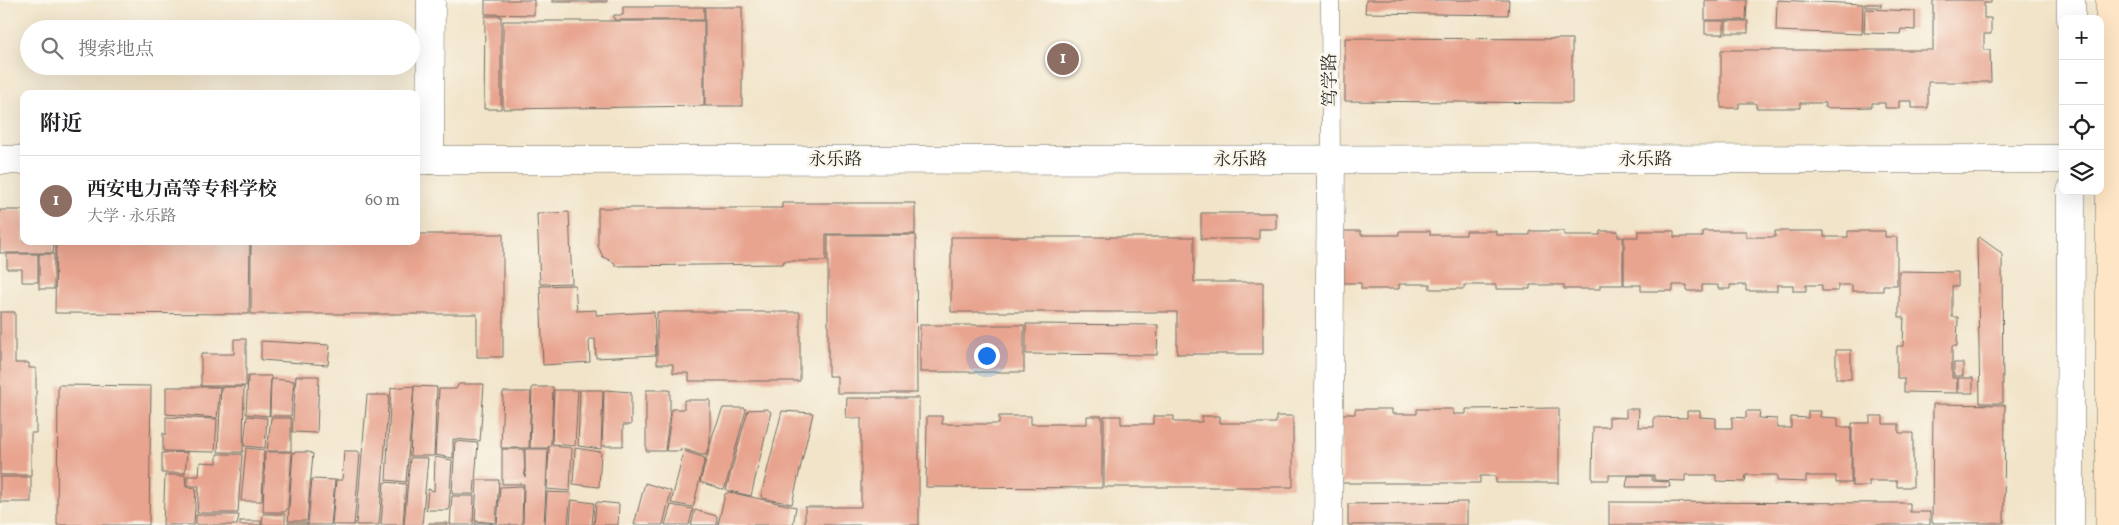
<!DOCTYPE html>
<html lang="zh">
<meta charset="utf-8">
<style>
body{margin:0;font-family:Vollkorn,"Noto Serif SC",serif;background:#f2f2f2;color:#202124}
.controls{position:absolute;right:15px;top:15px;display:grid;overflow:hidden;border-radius:10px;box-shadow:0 5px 20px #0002}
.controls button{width:45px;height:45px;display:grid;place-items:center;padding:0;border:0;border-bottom:1px solid #e0e0e0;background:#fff;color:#202124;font:25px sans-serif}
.you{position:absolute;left:986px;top:355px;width:18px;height:18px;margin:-12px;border:4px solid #fff;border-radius:50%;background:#1a73e8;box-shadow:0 0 0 8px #1a73e833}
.badge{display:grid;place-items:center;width:32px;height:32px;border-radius:50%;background:#7c3aed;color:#fff;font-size:16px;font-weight:700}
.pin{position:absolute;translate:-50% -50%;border:2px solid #fff;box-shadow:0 1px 5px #0006}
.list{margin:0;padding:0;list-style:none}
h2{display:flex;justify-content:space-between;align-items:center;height:65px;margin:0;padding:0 20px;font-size:21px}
h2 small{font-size:16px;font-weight:400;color:#757577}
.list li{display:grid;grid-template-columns:32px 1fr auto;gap:15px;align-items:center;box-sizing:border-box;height:90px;padding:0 20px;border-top:1px solid #e0e0e0}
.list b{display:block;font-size:19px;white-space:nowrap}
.list p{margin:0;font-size:16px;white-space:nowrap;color:#757577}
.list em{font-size:16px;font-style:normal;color:#757577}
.icon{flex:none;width:28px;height:28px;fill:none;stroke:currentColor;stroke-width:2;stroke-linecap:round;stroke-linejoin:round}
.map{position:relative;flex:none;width:2119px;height:525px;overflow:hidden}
.search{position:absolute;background:#fff;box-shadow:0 5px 20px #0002;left:20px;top:20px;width:400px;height:55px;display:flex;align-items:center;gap:12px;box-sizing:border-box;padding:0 18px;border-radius:28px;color:#757577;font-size:19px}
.panel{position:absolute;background:#fff;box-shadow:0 5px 20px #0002;left:20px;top:90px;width:400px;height:155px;border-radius:10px}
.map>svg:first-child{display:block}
.building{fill:#e8a48f}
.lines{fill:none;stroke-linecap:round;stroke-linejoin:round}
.service-casing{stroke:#706c62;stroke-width:19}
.minor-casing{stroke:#706c62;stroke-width:29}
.tertiary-casing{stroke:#706c62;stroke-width:29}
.secondary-casing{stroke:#706c62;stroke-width:29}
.service{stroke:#fff;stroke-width:18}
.minor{stroke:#fff;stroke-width:28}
.tertiary{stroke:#fff;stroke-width:28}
.secondary{stroke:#fee5c5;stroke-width:28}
.labels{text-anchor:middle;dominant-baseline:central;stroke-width:5;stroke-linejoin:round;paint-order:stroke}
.street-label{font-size:18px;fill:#2b2b2b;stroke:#fbf7ec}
</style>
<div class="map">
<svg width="2119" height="525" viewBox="0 0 2119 525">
<rect width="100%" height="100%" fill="#fbf7ec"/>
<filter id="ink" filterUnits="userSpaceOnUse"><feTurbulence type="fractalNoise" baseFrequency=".02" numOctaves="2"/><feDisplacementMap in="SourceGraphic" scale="10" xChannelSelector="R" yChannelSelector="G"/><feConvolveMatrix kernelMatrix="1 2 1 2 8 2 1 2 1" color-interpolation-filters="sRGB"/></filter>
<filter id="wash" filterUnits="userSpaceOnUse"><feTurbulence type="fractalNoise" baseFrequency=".0096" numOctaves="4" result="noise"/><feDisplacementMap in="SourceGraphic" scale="20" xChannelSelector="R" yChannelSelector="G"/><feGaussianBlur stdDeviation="1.12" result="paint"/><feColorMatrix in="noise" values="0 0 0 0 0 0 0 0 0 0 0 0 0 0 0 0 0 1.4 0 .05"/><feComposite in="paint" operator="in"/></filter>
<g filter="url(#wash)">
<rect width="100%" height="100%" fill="#f1e4c9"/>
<g id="blocks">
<g class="building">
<path d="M485,0H534V15L485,14Z"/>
<rect x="552" y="0" width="55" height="2"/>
<path d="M1366,0H1509L1508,15L1365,13Z"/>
<path d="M1705,0H1747L1746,20H1705Z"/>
<path d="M1777,0L1863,4L1862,34L1776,31Z"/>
<path d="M1933,0H1991V3H1984V18H1991V34H1984V50H1990L1991,82H1928V108H1912V101H1899V108H1885V103H1872V107L1825,108V103H1800V108H1756V103H1739V108H1721V50H1933Z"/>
<rect x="1865" y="4" width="16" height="3"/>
<path d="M623,7H704V20H614V15H623Z"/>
<rect x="705" y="7" width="37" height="99"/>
<path d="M1865,9L1915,11V30L1901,29L1900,34L1864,33Z"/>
<path d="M485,16H501V109H484Z"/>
<path d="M503,21H704V106L503,109Z"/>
<rect x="1705" y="21" width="19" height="13"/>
<rect x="1726" y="21" width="22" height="12"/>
<path d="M1345,38L1572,39V103L1345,101Z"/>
<path d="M782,203H915V234H826V261H784L783,264L615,266V263L603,257L598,246V208H782Z"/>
<path d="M0,210H24V241H54L53,253H0Z"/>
<path d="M569,212L572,283L540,284L537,214Z"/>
<path d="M1201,213H1276V229H1259V239H1201Z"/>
<path d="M1344,231H1361V235H1399V231H1430V235H1466V231H1496V235H1530V231H1564V235H1600V231H1618V237H1623V285H1600V289H1564V285H1530V289H1496V285H1464V289H1430V284H1399V289H1361V283H1344Z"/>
<path d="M1638,231H1674V237H1703V231H1746V237H1775V231H1824V237H1848V231H1885V237H1897V285H1883V291H1852V285H1838V291H1822V285H1806V291H1793V285H1777V291H1746V285H1730V289H1718V285H1702V291H1687V285H1673V291H1641V285H1624V237H1638Z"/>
<path d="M416,234H503V357H477V314H251V241H416Z"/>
<path d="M828,235H916L917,393H837V376H828Z"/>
<path d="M951,237H1194V282H1263V354H1177V312H951Z"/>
<path d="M1979,237L2000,252L2002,255L2003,403H1980L1977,239Z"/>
<path d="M56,241H250L249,314L55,313Z"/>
<path d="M7,254H38V282H22V269H7Z"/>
<rect x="39" y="254" width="15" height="35"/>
<path d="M1899,271L1958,272V286H1952V317H1958L1957,346H1952V378H1957V393L1904,392V378H1897V346H1903L1904,317H1899Z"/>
<path d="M575,285L577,311L596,310V315L654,312L656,355L596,358L595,339H589L590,362L543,365L540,286Z"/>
<path d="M0,312H15V363H29V368H36V433H31V475H0Z"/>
<path d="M657,312H800V381H689V373H673V364H657Z"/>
<path d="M1026,324L1158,325L1157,355L1026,354Z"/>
<rect x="920" y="325" width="104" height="47"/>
<path d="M234,339H246V386H201V354H234Z"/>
<path d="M261,341L330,345L328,365L261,360Z"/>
<rect x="1836" y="350" width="15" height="29"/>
<rect x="1954" y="363" width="9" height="13"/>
<path d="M248,376H271L269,416L246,414Z"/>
<path d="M296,376H319L317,433L292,432Z"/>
<rect x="1958" y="378" width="15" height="15"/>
<path d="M273,379L294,381L291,416H270L271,381Z"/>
<path d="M459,384H484L480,441L453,439V458L435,455L439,389H456Z"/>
<path d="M58,385L151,386L149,525H57Z"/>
<path d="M414,386L437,387L434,456H410Z"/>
<path d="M414,386L406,482L386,480L391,388Z"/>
<path d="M166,387H220L217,418L166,414Z"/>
<path d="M221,387H244L243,452H218Z"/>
<path d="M532,387H553L551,444L547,448H530Z"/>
<path d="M554,390H578L575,446L552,444Z"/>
<path d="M580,390H603L601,449L578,446Z"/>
<path d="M605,390L631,392V425H623V446H602L604,392Z"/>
<path d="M646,390H670V410L665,451H646Z"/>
<path d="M503,392H531L529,448H501Z"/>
<path d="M367,395H389L379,525H356Z"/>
<path d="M847,398H919V525H805V507H861V418H846Z"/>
<path d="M684,400H710V441L706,455H701L681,448V451H666L672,409H684Z"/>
<path d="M1933,404L2005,405L2004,523H1932Z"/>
<path d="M723,408H745L746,410L725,488L722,489L700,482L713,434Z"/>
<path d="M1559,408V483H1496V476H1480V483H1342V414H1355V409H1392V414H1417V409H1453V414H1466V409Z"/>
<path d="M767,409L771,412L751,496L726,490L748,410Z"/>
<path d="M1626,409H1639L1638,427H1654V417L1687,418V411H1700V417L1716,418V428H1732V417L1746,418V411H1760L1759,418L1777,419V428H1791V417L1808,418V411H1821L1820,417L1838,418V427H1851V483H1836V476H1806V482L1777,481V475H1746L1745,482L1716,481V475H1685V481L1654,480V475H1609V480H1592L1593,427H1609V417L1626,418Z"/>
<path d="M782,411L813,413L792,504L762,498L761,495Z"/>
<path d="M247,416L267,418L265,448L244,446Z"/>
<path d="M927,416H942V424H999V416H1031V424H1087V416H1102V488L926,487Z"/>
<path d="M1104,416H1121V424H1153V416H1174V422H1202V416H1220V423H1276V416H1293V487H1104Z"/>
<path d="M1870,416H1883V424H1899V433H1913V487H1897V481H1869V486H1852V423H1870Z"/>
<path d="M166,417L217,419L215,452L163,451V433L166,435Z"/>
<path d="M271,418H291V451H267Z"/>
<path d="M455,441L478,443L474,494H452Z"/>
<path d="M551,446L572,448L570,491L547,489L549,447Z"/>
<path d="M246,448L264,450L262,501H241Z"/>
<path d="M575,448L601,452L599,487L573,484Z"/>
<path d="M502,449H524L525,477V449H548L544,525H523L524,484H502Z"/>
<path d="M344,451H358L360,454L354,525H332L336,480H342Z"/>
<path d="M684,451L705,458L693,507L671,503Z"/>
<path d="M187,452L185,473H162V453Z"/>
<path d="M265,452H292L288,507L285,512H263Z"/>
<path d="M293,452H309L313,454L307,521H288Z"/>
<path d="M217,454H242L238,513H197L199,486H187V476H199L200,462L217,463Z"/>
<path d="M435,457L452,460L449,510H426L428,489L434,491Z"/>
<path d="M410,458H428L422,525H404Z"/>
<path d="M165,475H185L186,487L196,488L194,525H163Z"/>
<path d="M1628,476H1652V481L1669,482L1670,487H1626Z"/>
<rect x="0" y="477" width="31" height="25"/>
<path d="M312,479L335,480L331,525H308Z"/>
<path d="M477,480H499L496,523L475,521Z"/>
<path d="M384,482L406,484L403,525H381Z"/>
<path d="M645,483L671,491L663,525H634Z"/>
<path d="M523,486L522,525H497L500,487Z"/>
<path d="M547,492L571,493L568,525H545Z"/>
<path d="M729,492L796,507L793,525H718L725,494Z"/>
<path d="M452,496H474L473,525H450Z"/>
<path d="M572,500L594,503L592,525H570Z"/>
<path d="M598,502L619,504L618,525H594L596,503Z"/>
<path d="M1467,502V525H1348V504Z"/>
<path d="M1609,502L1910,503V512H1930V525H1609Z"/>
<path d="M671,505L693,509L689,525H665Z"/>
<path d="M695,510L717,516V525H691Z"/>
<path d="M263,514H285V525H262Z"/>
<path d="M196,515H239L237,525H196Z"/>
<rect x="240" y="521" width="21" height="4"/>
<rect x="288" y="523" width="19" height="2"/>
<rect x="429" y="523" width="18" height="2"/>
<path d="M475,523H489L496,525H475Z"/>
</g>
</g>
</g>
<g filter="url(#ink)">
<use href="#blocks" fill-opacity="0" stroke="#706c62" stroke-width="1"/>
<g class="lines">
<defs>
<path id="service" d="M1330,0L1331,160"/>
<path id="minor" d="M1328,525L1331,160"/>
<g id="tertiary">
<path d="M2071,19V0"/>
<path d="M0,160H24"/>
<path d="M416,160L2063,159"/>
<path d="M430,160L431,0"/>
<path d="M2070,525L2071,191"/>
</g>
<path id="secondary" d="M2110,525V0"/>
</defs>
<use href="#service" class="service-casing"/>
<use href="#minor" class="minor-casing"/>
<use href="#tertiary" class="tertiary-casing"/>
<use href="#secondary" class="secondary-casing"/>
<use href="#service" class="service"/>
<use href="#minor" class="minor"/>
<use href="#tertiary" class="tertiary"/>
<use href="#secondary" class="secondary"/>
</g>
</g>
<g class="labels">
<g class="street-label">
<text transform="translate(1331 80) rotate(-91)">笃学路</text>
<text x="835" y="160">永乐路</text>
<text x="1240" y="160">永乐路</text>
<text x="1645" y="160">永乐路</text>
</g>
</g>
</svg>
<div class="controls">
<button>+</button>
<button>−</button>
<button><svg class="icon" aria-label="locate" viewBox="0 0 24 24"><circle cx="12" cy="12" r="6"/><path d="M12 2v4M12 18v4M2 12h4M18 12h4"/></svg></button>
<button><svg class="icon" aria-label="layers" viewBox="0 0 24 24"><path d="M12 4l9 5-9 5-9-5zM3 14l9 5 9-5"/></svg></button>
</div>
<div class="you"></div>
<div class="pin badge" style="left:1063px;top:59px;background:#8d6e63">1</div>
<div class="search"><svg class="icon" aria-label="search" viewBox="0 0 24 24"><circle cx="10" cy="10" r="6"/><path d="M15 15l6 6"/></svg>搜索地点</div>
<section class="panel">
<h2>附近<small></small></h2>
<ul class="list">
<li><span class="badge" style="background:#8d6e63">1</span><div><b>西安电力高等专科学校</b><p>大学 · 永乐路</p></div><em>60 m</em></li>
</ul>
</section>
</div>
